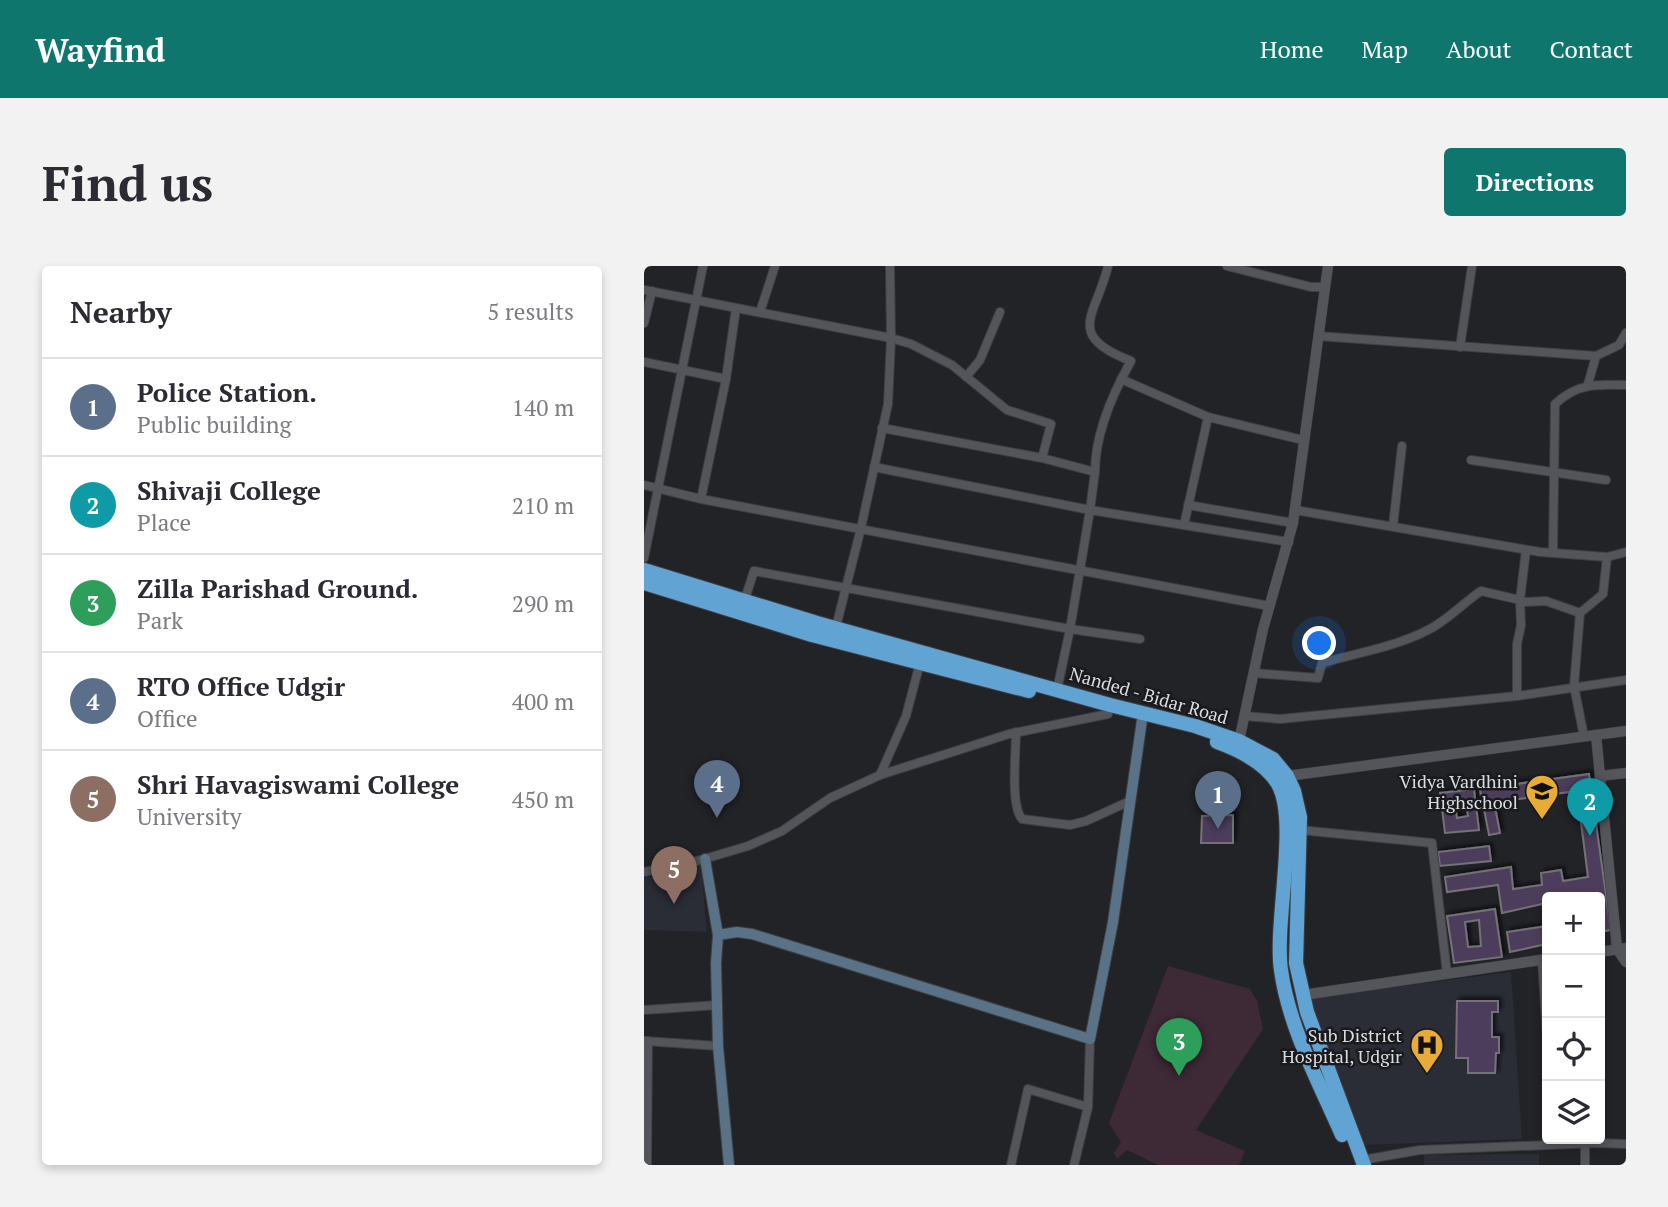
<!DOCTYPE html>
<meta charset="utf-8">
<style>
body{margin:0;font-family:"PT Serif",serif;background:#f2f2f3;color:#2b2b33}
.controls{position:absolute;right:21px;bottom:21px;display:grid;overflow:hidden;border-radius:7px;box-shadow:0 4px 10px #0003}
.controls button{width:63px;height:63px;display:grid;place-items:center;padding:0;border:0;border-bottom:2px solid #e1e1e2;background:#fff;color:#2b2b33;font:35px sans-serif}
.you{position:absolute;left:676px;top:378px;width:24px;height:24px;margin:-18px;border:5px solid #fff;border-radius:50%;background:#1a73e8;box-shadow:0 0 0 10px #1a73e833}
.badge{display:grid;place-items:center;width:46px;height:46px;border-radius:50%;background:#0f766e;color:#fff;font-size:23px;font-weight:700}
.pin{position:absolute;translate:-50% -58px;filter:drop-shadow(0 2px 4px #0008)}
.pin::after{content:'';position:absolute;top:37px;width:24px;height:21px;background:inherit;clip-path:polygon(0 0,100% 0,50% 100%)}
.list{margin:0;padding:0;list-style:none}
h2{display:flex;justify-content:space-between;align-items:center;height:91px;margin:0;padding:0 28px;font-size:30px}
h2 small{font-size:23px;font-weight:400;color:#7c7c81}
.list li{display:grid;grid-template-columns:46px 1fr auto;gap:21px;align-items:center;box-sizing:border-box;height:98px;padding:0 28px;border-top:2px solid #e1e1e2}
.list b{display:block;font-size:26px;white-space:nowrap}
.list p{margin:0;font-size:23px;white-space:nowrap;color:#7c7c81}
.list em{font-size:23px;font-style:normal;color:#7c7c81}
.icon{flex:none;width:38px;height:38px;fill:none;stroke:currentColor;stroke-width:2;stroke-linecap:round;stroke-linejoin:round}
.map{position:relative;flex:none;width:982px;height:899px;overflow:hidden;border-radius:7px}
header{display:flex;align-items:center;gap:42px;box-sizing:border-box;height:98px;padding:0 35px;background:#0f766e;color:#fff}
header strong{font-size:33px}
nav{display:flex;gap:38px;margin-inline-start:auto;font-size:24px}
.intro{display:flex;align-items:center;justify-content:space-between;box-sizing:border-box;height:168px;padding:0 42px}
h1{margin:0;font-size:49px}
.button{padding:18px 32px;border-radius:7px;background:#0f766e;color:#fff;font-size:24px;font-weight:700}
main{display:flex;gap:42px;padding:0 42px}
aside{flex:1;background:#fff;border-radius:7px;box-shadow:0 4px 10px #0003}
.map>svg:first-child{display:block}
.built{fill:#2a2c36}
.green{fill:#3e2936}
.building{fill:#4d3e5c;stroke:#747176;stroke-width:2;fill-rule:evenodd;filter:url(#shadow)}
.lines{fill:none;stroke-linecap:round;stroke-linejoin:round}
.minor-casing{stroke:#3e3e42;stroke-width:10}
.tertiary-casing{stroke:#3e3e42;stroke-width:11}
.secondary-casing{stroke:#3e3e42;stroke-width:12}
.trunk-casing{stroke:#3e3e42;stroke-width:16}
.minor{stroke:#54555a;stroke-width:8}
.tertiary{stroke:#54555a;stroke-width:10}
.secondary{stroke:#597287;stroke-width:10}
.trunk{stroke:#61a4d3;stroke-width:14}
.labels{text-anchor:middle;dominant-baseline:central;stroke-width:5;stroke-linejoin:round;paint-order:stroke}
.street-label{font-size:18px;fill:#dbdcdf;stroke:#191a1e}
.poi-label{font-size:18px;fill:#dbdcdf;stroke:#191a1e;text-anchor:end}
</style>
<header>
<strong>Wayfind</strong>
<nav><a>Home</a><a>Map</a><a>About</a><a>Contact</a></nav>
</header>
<div class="intro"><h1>Find us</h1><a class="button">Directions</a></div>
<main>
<aside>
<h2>Nearby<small>5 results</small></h2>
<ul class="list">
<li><span class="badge" style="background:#5c6f8a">1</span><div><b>Police Station.</b><p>Public building</p></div><em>140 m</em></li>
<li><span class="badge" style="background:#0f9aa8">2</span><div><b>Shivaji College</b><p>Place</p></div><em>210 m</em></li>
<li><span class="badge" style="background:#2e9e5b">3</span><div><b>Zilla Parishad Ground.</b><p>Park</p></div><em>290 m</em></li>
<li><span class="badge" style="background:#5c6f8a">4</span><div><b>RTO Office Udgir</b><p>Office</p></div><em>400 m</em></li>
<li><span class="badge" style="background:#8d6e63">5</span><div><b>Shri Havagiswami College</b><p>University</p></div><em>450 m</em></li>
</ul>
</aside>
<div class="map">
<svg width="982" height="899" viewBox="0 0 982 899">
<defs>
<filter id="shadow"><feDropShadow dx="3" dy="-3" stdDeviation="2" flood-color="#0009"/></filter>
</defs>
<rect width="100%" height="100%" fill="#222327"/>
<g class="built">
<path d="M57,600L63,666L0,664V612Z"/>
<path d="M867,706L878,873L719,879L665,732Z"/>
<path d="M895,888V899H780V889Z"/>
</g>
<path class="green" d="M524,700L606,723L613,735L619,763L552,864L601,885L595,899H514L483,884L473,893L470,887L477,876L465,857Z"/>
<g class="building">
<path d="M945,508L967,664L956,666V631H903V637L858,647L854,619L803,626L801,611L867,601L869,623L898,619L897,607L917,604L919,615L944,611L933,525L838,538L836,523Z"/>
<path d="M830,523L835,564L801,567L796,527ZM822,537L824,550L813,552L811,539Z"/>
<path d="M851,541L856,567L845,569L840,543Z"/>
<path d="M589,549V577H557L558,550Z"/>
<path d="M845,580L847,595L796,600L794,586Z"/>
<path d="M851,643L858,691L810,697L803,650ZM835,654L837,680L824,681L821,656Z"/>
<path d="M903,660V678L866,686L863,666Z"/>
<path d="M813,735H854V746H848V771H855V787H852L851,807H824V792H812Z"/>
</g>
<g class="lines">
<defs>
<g id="minor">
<path d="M583,0L667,21H681"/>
<path d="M0,24L247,72L267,78L308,99L363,144L407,158L398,192L451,206L446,244L645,276"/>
<path d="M116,46L131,0"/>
<path d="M0,57L8,25"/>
<path d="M674,70L952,90L975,79L982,67"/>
<path d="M816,81L828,0"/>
<path d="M0,96L82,113"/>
<path d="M322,111L336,94L356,46"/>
<path d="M477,113L564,151L659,174"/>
<path d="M944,118L952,90"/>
<path d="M238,162L398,192"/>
<path d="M827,194L962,214"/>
<path d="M230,201L446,244L426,363L496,373"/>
<path d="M451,206C451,169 469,127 487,95C420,69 452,50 464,0"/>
<path d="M0,219L57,233L625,340"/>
<path d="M57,233L82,113L92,42"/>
<path d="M544,239L649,257"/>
<path d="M651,244L896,286L963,291L982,286"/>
<path d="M540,259L564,151"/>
<path d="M749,260L758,180"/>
<path d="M909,287L911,138C933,117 954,118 982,119"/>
<path d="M0,292L59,0"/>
<path d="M100,336L110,305L426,363L413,424"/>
<path d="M936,347L930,420L940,471"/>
<path d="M191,365L217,262L244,138L247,72L246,0"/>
<path d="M610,407L674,412L678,397C713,387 751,381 784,364C804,354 819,337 837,325L876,334L882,284"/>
<path d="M873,430V378L877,359L876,334L880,336L902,335L936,347L959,328L963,291"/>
<path d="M600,450L636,453L873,430L982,414"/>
<path d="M372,466C372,486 366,539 378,553L426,559L442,555L486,535"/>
<path d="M236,509L262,450L277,393"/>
<path d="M656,564L788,577L803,708"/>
<path d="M0,606L57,594L104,580L138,565L186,532L236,509L365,468L464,448"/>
<path d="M898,694L903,770"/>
<path d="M0,744L74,739"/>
<path d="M1,775L74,780"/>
<path d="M941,877V899"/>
<path d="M718,894L776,884L953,877L982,878"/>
<path d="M3,899L4,775"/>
<path d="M367,899L384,823L444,841"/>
<path d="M430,899L444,841L446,773"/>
</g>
<g id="tertiary">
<path d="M952,469L973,683L982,696"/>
<path d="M595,475L619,363L649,257L684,0"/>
<path d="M643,510L982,465"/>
<path d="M956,510L982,507"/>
<path d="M956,686L982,682"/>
<path d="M659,729L903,693"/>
</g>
<g id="secondary">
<path d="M61,593L74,669"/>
<path d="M85,899L74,780L72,697L74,669L93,666L108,668L446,773L469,656L499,447"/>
</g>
<g id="trunk">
<path d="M0,304L173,357L466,439L551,460L595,475L629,493L643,510L650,525L656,551L652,697L663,746L720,899"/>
<path d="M0,317L168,369L385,425"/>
<path d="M573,476C595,484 622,498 634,518C655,555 630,657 637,704C645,762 675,816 698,869"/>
</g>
</defs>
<use href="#minor" class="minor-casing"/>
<use href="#tertiary" class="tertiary-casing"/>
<use href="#secondary" class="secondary-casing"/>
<use href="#trunk" class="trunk-casing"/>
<use href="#minor" class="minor"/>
<use href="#tertiary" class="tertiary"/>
<use href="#secondary" class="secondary"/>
<use href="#trunk" class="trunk"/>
</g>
<defs>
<symbol id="school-pin" viewBox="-11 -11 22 30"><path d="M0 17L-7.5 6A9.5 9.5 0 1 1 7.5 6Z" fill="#e8ab37" stroke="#191a1e"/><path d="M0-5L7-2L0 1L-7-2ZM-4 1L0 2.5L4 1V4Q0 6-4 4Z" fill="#111"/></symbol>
<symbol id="hospital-pin" viewBox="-11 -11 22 30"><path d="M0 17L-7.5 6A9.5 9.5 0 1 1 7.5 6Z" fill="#e8ab37" stroke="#191a1e"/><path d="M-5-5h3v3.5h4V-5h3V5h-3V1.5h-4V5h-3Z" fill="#111"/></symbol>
</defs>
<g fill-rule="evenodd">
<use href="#school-pin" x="879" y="506" width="38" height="52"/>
<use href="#hospital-pin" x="764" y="760" width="38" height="52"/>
</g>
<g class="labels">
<g class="street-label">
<text transform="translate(505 429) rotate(16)">Nanded - Bidar Road</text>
</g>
<g class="poi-label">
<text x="874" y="515">Vidya Vardhini<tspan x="874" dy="21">Highschool</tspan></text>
<text x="758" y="769">Sub District<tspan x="758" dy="21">Hospital, Udgir</tspan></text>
</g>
</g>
</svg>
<div class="controls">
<button>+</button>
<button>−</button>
<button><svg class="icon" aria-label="locate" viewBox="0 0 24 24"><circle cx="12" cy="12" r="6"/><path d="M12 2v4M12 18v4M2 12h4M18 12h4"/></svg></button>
<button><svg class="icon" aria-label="layers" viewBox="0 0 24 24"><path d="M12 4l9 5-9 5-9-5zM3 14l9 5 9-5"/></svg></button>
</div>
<div class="you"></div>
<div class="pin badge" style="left:574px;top:563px;background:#5c6f8a">1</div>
<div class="pin badge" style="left:946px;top:570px;background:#0f9aa8">2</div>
<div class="pin badge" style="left:535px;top:810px;background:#2e9e5b">3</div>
<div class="pin badge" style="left:73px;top:552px;background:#5c6f8a">4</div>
<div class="pin badge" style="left:30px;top:638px;background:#8d6e63">5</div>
</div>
</main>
